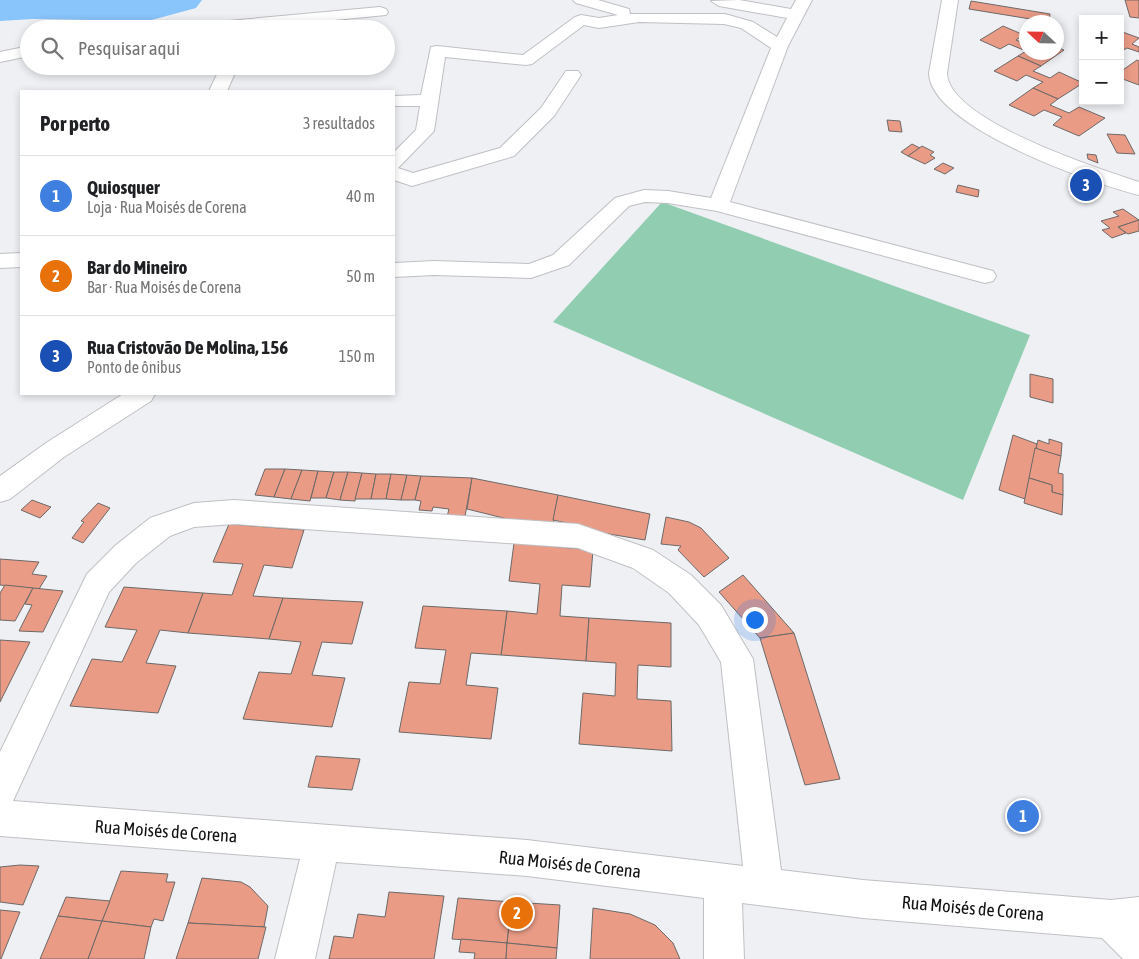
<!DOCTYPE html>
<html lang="pt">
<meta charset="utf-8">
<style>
body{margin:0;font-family:"Asap Condensed",sans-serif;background:#f2f2f2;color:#202124}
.controls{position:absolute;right:15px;top:15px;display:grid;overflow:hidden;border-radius:0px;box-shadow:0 2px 8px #0003}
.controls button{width:45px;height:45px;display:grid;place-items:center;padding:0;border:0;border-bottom:1px solid #e0e0e0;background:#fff;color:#202124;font:25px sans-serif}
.compass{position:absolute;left:1019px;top:15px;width:45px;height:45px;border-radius:50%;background:#fff;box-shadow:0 2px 8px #0003;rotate:292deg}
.you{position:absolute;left:754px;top:619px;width:18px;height:18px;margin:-12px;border:4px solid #fff;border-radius:50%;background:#1a73e8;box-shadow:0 0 0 8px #1a73e833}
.badge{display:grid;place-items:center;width:32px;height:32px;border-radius:50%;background:#b45309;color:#fff;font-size:16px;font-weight:700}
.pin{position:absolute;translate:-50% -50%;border:2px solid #fff;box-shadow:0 1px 5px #0006}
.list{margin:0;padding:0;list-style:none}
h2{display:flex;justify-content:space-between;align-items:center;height:65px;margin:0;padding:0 20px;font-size:21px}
h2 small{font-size:16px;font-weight:400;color:#757577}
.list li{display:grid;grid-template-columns:32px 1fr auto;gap:15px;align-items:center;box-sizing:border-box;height:80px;padding:0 20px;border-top:1px solid #e0e0e0}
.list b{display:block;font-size:19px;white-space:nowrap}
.list p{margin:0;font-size:16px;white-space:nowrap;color:#757577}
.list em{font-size:16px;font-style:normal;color:#757577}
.icon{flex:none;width:28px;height:28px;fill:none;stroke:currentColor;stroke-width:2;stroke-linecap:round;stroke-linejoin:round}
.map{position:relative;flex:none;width:1139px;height:959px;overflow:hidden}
.search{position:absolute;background:#fff;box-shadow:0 2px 8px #0003;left:20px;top:20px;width:375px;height:55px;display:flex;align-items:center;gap:12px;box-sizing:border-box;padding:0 18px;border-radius:28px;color:#757577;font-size:19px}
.panel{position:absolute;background:#fff;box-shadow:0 2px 8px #0003;left:20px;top:90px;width:375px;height:305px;border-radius:0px}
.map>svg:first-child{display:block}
.green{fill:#90cdb1}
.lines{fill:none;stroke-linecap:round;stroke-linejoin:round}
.river{fill:#89c4fa;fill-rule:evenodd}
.building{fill:#e99b86;stroke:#6d6968}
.minor-casing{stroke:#bfc0c4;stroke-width:2}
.minor{fill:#fff;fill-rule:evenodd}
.labels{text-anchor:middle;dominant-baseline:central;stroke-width:4;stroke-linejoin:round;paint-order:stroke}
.near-street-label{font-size:18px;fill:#111113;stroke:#fff}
</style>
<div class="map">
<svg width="1139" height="959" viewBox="0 0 1139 959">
<rect width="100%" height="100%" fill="#eff0f4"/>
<path class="green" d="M662,202L1030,335L963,500L553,322Z"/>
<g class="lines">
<path class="river" d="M0,0H202L196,8L148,21L33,19L0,21Z"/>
</g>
<g class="building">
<path d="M1125,0H1139V18L1130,17Z"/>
<path d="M971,1L1050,14L1049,22L969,9Z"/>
<path d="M1003,26L1024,35L1016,40L1026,44V52H1056V47L1064,50L1041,66L1018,56L1026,51L1009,44L1000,49L980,40Z"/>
<path d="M1120,31L1139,38L1132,44L1139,47V52L1127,48L1120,52Z"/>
<path d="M1018,56L1041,66L1033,71L1050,78L1059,72L1083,83L1058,99L1033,88L1043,82L1026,75L1017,81L994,71Z"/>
<path d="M1137,60L1139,61V85L1120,78V72Z"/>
<path d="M1033,88L1058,99L1050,105L1069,113L1079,107L1105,118L1079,136L1053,125L1062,117L1044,110L1034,116L1009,105Z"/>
<path d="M887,120L900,121L902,132L889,131Z"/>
<path d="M1107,134L1125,135L1135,154L1117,153Z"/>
<path d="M912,144L920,148L908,156L901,152Z"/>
<path d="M922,146L934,152L930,155L935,158L925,164L908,156Z"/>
<path d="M1087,154L1096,155L1098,163L1088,159Z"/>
<path d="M943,163L954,168L945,174L934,169Z"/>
<path d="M958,185L979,190L978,197L956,192Z"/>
<path d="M1123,209L1139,220L1118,227L1126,233L1112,238L1102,230L1110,228L1101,221L1119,216L1113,212Z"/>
<path d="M1139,220V231L1128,234L1118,227Z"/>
<path d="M1030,374L1053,379V403L1030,397Z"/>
<path d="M1013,435L1037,444L1025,499L999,490Z"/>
<path d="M1049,439L1062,443L1061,456L1036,449L1038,440L1049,444Z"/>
<path d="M1035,448L1061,456L1058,473L1063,474V495L1052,492V485L1029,478Z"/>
<path d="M265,469H285L274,497L255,495Z"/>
<path d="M285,469L302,470L291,499L274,497Z"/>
<path d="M302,470L318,471L310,501L291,499Z"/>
<path d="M318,471L334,472L326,498H311Z"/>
<path d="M334,472H348L340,500L326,498Z"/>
<path d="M348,472L362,473L355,501L340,500Z"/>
<path d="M362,473L376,474L371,499H355Z"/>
<path d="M376,474H391L386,499H371Z"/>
<path d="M391,474L407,475L401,500L386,499Z"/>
<path d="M407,475L421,476L415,500H401Z"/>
<path d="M421,476L472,478L464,522L446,521L449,509L433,507L432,511L419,510L421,501L415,500Z"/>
<path d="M472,478L558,495L552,530L467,509Z"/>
<path d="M1029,478L1052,485V492L1063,495L1062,515L1024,503Z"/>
<path d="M558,495L650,514L645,540L585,530L586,527L553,520Z"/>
<path d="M32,500L40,503L51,507L40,518L21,510Z"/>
<path d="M98,503L110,508L83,543L72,538L84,522L81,521Z"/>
<path d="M666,517L689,522L701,528L729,558L704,577L678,550L681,546L661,544Z"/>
<path d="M229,524L304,530L292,568L264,565L253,596L283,598L269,639L188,633L203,593L232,595L243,564L213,562Z"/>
<path d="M514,543L593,550L590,587L562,585L560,616L589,618L586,661L501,655L507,611L537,614L540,584L509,581Z"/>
<path d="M0,559L39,562L32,574L47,576L39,589L0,585Z"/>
<path d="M743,575L794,633L760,638L719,592Z"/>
<path d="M5,585L33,588L15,621L0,620V593Z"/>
<path d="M124,587L203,593L188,633L160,630L146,663L176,666L158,713L70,706L92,659L122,662L137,630L105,627Z"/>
<path d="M33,588L63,591L43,632L19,631L32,605L25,604Z"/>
<path d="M283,598L363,602L352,644L322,642L312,675L345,678L332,727L243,719L259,672L291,674L301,642L269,639Z"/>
<path d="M423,606L507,611L501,655L471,653L466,685L498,688L491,739L399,732L409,682L440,684L446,650L415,648Z"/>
<path d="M589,618L671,623V667L638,665L637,699L671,701L672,751L579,744L583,693L615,696L616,663L586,661Z"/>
<path d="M794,633L840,779L805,785L760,638Z"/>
<path d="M0,640L30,642L0,702Z"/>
<path d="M316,756L360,759L352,790L308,787Z"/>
<path d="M20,865L39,866L23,905L0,902V867Z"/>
<path d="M121,871L168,874L166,882H175L163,921L154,919L151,927L102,921Z"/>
<path d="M202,878L241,882L250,887L268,906L264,927L188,923Z"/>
<path d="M389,892L444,896L434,959H329L334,936L353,938L358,914L385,917Z"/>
<path d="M66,897L110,901L102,921L58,916Z"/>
<path d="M458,898L512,902L507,943L452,939Z"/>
<path d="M512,902L560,905L557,948L507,943Z"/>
<path d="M593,908L630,914L655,925L673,943L680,959H590Z"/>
<path d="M0,910L20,912L1,959H0Z"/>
<path d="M58,916L102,921L88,959H40Z"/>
<path d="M102,921L151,927L144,959H88Z"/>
<path d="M188,923L266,927L258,959H176Z"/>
<path d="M461,939L507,943L506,959H474L475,953L459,952Z"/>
<path d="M507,943L557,948L556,959H506Z"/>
</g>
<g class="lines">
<defs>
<g id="minor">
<path d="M573,0H598L629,9L630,14H725L753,22L777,37L787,18L719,6L711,1L739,0L791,9L796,0H812L788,46L730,202L993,271L996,276L993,281L985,283L717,211L668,203L645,202L629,206L569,265L531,278L434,275L394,277V263L434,261L529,264L553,255L615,198L644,190L668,191L711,198L771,48L741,28L724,24L639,22L599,28L584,25L532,64L526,65L445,57L434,131L398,168L413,173L500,148L541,108L566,71H578L581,75L554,116L514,156L412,186L394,180V152L416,130L420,106H394V96L421,95L431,47L437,46L523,55L575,17L581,15L599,18L618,15L576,3Z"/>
<path d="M942,0H958L947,73C948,120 1099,169 1139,182V195C1094,184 930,127 929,73Z"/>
<path d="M380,7L386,9L388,12L386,15L241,29H187L195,24Z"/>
<path d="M29,46V56L0,62V52Z"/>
<path d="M221,66H238L227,91H209Z"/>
<path d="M21,253V267L0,268V254Z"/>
<path d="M123,394H155L151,401L64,457L10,499L0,502V476L46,443Z"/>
<path d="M234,500L578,524L653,550L691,575L721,605L753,659L781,870L863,880L1111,900L1139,897V959H1123L1102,938L863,918L742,903L744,959H704V898L527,876L336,862L315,959H275L300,859L0,836V752L87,574L116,545L150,518L194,503ZM234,524L578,548L633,568L669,593L699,625L721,662L743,866L527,840L13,801L109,592L136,563L170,536L194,527Z"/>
</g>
</defs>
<use href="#minor" class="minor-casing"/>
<use href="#minor" class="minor"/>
</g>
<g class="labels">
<g class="near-street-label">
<text transform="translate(166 831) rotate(4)">Rua Moisés de Corena</text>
<text transform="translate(570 864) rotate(6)">Rua Moisés de Corena</text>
<text transform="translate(973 908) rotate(5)">Rua Moisés de Corena</text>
</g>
</g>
</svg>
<div class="controls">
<button>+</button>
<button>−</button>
</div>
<svg class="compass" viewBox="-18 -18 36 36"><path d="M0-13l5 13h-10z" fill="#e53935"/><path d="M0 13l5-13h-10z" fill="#757577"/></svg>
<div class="you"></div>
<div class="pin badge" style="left:1023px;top:816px;background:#3f7fe0">1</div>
<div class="pin badge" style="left:517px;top:913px;background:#e8710a">2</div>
<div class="pin badge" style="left:1086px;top:185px;background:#1a4fb4">3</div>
<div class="search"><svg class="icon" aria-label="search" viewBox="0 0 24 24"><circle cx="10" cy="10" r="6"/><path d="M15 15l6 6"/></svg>Pesquisar aqui</div>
<section class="panel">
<h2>Por perto<small>3 resultados</small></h2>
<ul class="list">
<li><span class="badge" style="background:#3f7fe0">1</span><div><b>Quiosquer</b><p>Loja · Rua Moisés de Corena</p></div><em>40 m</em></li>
<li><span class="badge" style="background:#e8710a">2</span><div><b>Bar do Mineiro</b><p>Bar · Rua Moisés de Corena</p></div><em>50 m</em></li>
<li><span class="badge" style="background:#1a4fb4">3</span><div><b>Rua Cristovão De Molina, 156</b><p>Ponto de ônibus</p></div><em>150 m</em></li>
</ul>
</section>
</div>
